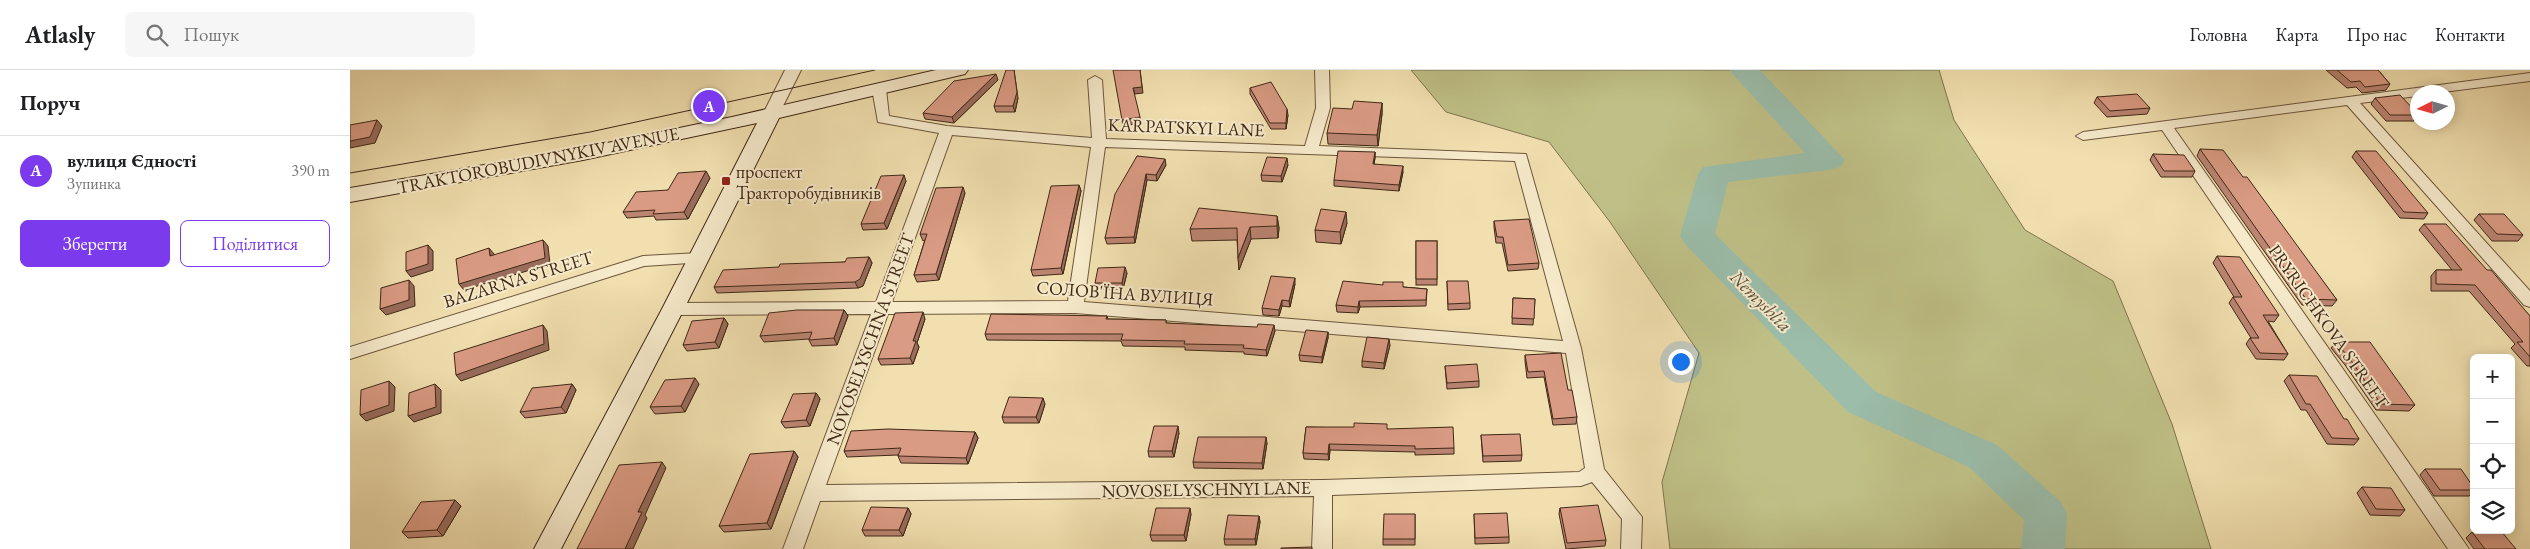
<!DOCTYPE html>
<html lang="uk">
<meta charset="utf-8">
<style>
body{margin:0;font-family:"EB Garamond",serif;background:#f6f6f6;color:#202124}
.controls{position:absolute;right:15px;bottom:15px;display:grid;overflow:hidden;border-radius:8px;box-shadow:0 2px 12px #0003}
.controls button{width:45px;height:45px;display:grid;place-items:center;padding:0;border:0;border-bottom:1px solid #e0e0e0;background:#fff;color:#202124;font:25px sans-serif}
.compass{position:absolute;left:2060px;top:15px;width:45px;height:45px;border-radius:50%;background:#fff;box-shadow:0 2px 12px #0003;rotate:265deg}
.you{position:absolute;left:1330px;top:291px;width:18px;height:18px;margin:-12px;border:4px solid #fff;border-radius:50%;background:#1a73e8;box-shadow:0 0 0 8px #1a73e833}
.badge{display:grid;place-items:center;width:32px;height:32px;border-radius:50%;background:#7c3aed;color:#fff;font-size:16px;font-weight:700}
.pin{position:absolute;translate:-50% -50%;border:2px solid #fff;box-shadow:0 1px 5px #0006}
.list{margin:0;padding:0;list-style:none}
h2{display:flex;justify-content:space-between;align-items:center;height:65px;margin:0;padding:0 20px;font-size:21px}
h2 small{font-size:16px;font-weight:400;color:#757577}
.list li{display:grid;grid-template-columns:32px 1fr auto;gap:15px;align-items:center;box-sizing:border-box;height:70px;padding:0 20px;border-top:1px solid #e0e0e0}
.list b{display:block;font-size:19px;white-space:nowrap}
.list p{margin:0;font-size:16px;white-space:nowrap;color:#757577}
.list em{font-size:16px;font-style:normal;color:#757577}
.actions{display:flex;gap:10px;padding:15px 20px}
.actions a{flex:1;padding:11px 0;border:1px solid #7c3aed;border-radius:8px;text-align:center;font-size:18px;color:#7c3aed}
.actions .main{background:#7c3aed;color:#fff}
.icon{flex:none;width:28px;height:28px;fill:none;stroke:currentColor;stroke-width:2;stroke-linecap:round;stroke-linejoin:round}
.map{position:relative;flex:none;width:2180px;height:479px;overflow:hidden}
header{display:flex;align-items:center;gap:30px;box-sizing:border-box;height:70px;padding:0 25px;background:#fff;border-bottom:1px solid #e0e0e0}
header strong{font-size:24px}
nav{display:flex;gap:28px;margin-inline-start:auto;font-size:18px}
.search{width:350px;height:45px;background:#f6f6f6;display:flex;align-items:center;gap:12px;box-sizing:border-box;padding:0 18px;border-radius:8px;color:#757577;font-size:19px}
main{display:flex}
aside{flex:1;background:#fff}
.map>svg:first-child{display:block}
.green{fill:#bfc087;stroke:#7f744e}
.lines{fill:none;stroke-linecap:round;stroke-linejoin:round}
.river{fill:#9bbdaa;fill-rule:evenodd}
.minor-casing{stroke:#6c563c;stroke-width:2}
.tertiary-casing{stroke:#6c563c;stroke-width:2}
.secondary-casing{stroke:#3f2816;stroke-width:2}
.minor{fill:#f6eacb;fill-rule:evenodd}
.tertiary{fill:#f6eacb;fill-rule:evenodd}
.secondary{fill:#f6eacb;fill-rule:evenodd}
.tram{stroke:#3f2816;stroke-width:1}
.wall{fill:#bb8572;stroke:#3f2816}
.shaded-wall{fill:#996c5c;stroke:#3f2816}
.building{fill:#da9b84;stroke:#3f2816}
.poi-dot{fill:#8f2418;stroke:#f6eacb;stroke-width:2}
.labels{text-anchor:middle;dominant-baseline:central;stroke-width:4;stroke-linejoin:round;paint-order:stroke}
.street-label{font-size:18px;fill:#3f2816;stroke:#f6eacb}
.poi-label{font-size:18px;fill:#3f2816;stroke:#f6eacb;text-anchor:start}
.water-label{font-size:19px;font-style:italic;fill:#564d3b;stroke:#f6eacb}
</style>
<header>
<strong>Atlasly</strong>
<div class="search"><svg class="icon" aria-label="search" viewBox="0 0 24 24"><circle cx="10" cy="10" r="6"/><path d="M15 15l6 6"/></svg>Пошук</div>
<nav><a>Головна</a><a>Карта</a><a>Про нас</a><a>Контакти</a></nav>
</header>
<main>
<aside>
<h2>Поруч<small></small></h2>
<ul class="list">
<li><span class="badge">A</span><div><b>вулиця Єдності</b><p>Зупинка</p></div><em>390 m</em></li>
</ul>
<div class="actions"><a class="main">Зберегти</a><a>Поділитися</a></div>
</aside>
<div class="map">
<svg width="2180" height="479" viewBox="0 0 2180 479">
<rect width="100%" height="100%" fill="#f1dfaf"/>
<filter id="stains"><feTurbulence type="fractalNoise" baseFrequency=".004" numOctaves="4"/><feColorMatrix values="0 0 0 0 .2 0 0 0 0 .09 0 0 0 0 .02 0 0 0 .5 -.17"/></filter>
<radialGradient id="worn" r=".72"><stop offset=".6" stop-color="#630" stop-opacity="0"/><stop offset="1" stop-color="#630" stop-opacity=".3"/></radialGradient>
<path class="green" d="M1061,0H1589L1604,50L1675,160L1763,211L1822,354L1861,479H1320L1312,412L1349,283L1260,152L1199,72L1096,42Z"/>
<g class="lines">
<path class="river" d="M1379,0H1410L1495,90L1490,97L1479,100L1378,112L1365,164L1526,322L1647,375L1711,432L1717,444L1715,479H1671L1674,450L1619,397L1498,342L1335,174L1330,166L1348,104L1353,97L1455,83Z"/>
<defs>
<g id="minor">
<path d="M965,0H979L980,38L969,76L1176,84L1231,278L1254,399L1292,447L1291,479H1271L1272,449L1242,412L1231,416L982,425V479H962L964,426L470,431L453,479H433L521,244L323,245L317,243L315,239L317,235L323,233L526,232L589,63L528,52L522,19L524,16H534L536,19L539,46L597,56L742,68L738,10L745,6L752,10L756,69L955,76L966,38ZM602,65L741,77L718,231L542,232ZM755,77L1165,91L1213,271L734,232ZM725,243L1216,283L1235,398L1229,402L973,410L476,415L538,244Z"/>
<path d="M2180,3V11L2093,22H2068V26L2010,33L2180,221V237L2174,235L1997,35L1824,58L2119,479H2098L1812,60L1733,70L1726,66L1733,62Z"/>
<path d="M349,183L355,184L357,188L355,192L294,196L0,289V277L293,186Z"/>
</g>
<path id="tertiary" d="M435,0H451L428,46H416L414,42Z"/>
<path id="secondary" d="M586,0H618L615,4L429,48L334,239L211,479H184L312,239L407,53L233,90L0,132V118L233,78L382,47Z"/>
</defs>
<use href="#minor" class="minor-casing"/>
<use href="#tertiary" class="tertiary-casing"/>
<use href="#secondary" class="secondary-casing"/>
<use href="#minor" class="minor"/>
<use href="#tertiary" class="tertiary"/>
<use href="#secondary" class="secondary"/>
<path class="tram" d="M0,103L240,62L525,0"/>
</g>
<g class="wall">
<path d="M1976,0H2028L2040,14L2036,20L2012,23L2006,17L1997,18Z"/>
<path d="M648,10L604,53L575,49L573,43Z"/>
<path d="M900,18L938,45L936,59H921L900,24Z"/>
<path d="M1747,27L1800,38L1797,44L1757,47L1744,33Z"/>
<path d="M668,28L665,42H646L644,36Z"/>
<path d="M2025,28L2068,44V46L2064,51H2036L2021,34Z"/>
<path d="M1032,33V44L1028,76L978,74L977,63L1002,39Z"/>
<path d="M1850,79L1893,107L1987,230L1982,236L1952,235L1847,86Z"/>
<path d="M2006,81L2078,143L2074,149L2050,148L2002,87Z"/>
<path d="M1025,82V88L1024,94L1053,102L1049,121L984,116V110Z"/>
<path d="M1803,84L1845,101L1842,107H1811L1800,90Z"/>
<path d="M787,86L816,95L807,111L797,110L785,173L757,174L755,168Z"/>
<path d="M938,95L932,112L912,111L911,105Z"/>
<path d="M360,108L338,149L306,150L304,146L277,148L273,142L318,120Z"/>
<path d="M556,111L537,159L513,160L511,154Z"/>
<path d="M729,115L731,121L713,204L683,206L681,200Z"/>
<path d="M615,123L589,210L567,212L564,205L575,170L573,171L570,164Z"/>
<path d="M2129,144L2173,165L2168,171H2142L2124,150Z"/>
<path d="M927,146L929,158L928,168L901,169L889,200L887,170L842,171L840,159Z"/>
<path d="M1144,151L1189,193L1188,199L1158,201L1152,173H1146L1144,157Z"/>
<path d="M997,153L991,174L966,172L965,160Z"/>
<path d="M2074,154L2137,200L2180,246V296H2177L2161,278L2165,274L2119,221H2081V206L2086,200H2102L2069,160Z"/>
<rect x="1066" y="171" width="21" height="44"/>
<path d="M1867,186L1929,245L1924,252L1918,251L1938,284L1934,290L1906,289L1896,274L1900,268H1901L1879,233L1883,227H1884L1863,193Z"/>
<path d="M519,187L522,193L513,216L508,218L367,223L364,217L429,197L495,192Z"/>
<path d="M777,203L773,219H747L745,213Z"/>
<path d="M1097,211L1120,233V239L1098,240Z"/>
<path d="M945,214L940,237L932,236L929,246L913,245L912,238Z"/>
<path d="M1053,217L1077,219L1076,236L1010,237L1008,243L987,242L986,235Z"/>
<path d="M1163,228L1185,229L1183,255L1162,254Z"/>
<path d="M494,240L498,246L487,275L462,276L459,270V269L414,272L410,266Z"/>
<path d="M757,246L758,249L816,250V253L925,261L917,286L894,284V282L835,280V277L773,276L771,271L637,270L635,264Z"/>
<path d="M374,248L378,254L369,278L337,281L333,275Z"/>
<path d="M575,249L567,273L569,277L563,294L531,295L528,289Z"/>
<path d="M978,262V268L972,293L950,291L949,285Z"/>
<path d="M1986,272L2065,335L2059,341L2026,340L1995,295L1981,278Z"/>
<path d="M1040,275L1034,299L1012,297V291Z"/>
<path d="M1175,285L1218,320L1227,347L1226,354L1203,355L1194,307L1177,308L1175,291Z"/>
<path d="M1095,296L1129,311V317L1097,319Z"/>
<path d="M1939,305L1994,349L2009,369L2004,375L1977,374L1956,340H1951L1934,311Z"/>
<path d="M222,314L226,320L216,343L175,348L170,342Z"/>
<path d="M349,314L335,342L305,344L300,337Z"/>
<path d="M466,323L470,329L460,356L435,358L431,352Z"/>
<path d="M695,334L689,353H654L652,347Z"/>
<path d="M956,357L1037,359L1104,378V384L1065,385V382L980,380L979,390L954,389L953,383Z"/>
<path d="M625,362L628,368L618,394L551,393L548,386V385L497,387L494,381Z"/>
<path d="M829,363L824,387H799L798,381Z"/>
<path d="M1131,365L1172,385L1171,391L1133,392Z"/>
<path d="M917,373L913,399L844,398L843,392Z"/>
<path d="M444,381L448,387L421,459L374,462L369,456Z"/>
<path d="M2075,399L2124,418V422L2119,426H2084L2070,405Z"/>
<path d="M2012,417L2055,440L2050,446L2020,445L2007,423Z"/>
<path d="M111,436L93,466L58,468L52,462Z"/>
<path d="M558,438L561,444L553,466H515L512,460Z"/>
<path d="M1210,438L1256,470L1255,476L1216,479L1209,444Z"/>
<path d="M841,444L836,471H802L800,465Z"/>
<path d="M1065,444V475H1033V469Z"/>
<path d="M1124,444L1159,467V473L1125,474Z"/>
<path d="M909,446L910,452L906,475H875L874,469Z"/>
<path d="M2122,462L2166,479H2124L2116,468Z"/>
</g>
<g class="shaded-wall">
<path d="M664,0L668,28L665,42L663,36Z"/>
<path d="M790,0L793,23L785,24L783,18Z"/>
<path d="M646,4L648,10L604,53L602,47Z"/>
<path d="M1032,33V44L1028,76L1027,65Z"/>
<path d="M937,39L938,45L936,59V53Z"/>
<path d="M790,47L791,53L773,56L772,50Z"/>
<path d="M27,50L32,56L25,73L0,78V71Z"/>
<path d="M1025,82V88L1023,100V94Z"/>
<path d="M937,88L938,95L932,112L931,106Z"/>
<path d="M815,89L816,95L807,111L806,105Z"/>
<path d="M1053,96V102L1049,121V115Z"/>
<path d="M356,101L360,108L338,149L334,142Z"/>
<path d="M796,104L797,110L785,173L784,167Z"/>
<path d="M554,105L556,111L537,159L534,153Z"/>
<path d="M729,115L731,121L713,204L711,198Z"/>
<path d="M613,117L615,123L589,210L586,204Z"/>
<path d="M996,142L997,153L991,174L990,162Z"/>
<path d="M927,146L929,158L928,168L927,156Z"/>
<path d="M900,157L901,169L889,200L888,188Z"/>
<path d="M193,170L198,176L200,194L114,220L109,214Z"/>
<path d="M78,175L83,181V200L61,207L56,201Z"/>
<path d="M139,178L144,184L145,192L140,186Z"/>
<path d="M519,187L522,193L513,216L508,218L505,212Z"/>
<path d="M775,197L777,203L773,219L772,213Z"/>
<path d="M945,208V214L940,237L939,231Z"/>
<path d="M59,210L64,216L65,236L36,245L30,239Z"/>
<path d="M932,230V236L929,246V240Z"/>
<path d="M1009,231L1010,237L1008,243V237Z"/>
<path d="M494,240L498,246L487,275L484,268Z"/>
<path d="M573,242L575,249L567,273L569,277L563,294L560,288L563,271Z"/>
<path d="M374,248L378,254L369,278L365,272Z"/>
<path d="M193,255L197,261L199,280L111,311L106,305Z"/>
<path d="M924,255L925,261L917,286L916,280Z"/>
<path d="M978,262V268L972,293V287Z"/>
<path d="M1039,269L1040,275L1034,299V293Z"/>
<path d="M345,308L349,314L335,342L331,336Z"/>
<path d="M39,311L45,317L44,341L16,351L10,345Z"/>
<path d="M85,314L91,320V343L64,352L58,346Z"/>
<path d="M222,314L226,320L216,343L211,337Z"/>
<path d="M466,323L470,329L460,356L456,350Z"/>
<path d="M693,328L695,334L689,353L686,347Z"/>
<path d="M828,356L829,363L824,387L822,381Z"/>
<path d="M625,362L628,368L618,394L616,388Z"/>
<path d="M916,367L917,373L913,399L912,393Z"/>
<path d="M979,374L980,380L979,390L978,384Z"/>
<path d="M444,381L448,387L421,459L417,453Z"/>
<path d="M312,392L316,398L295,445L297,448L283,479H275L288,442Z"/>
<path d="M105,430L111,436L93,466L87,460Z"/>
<path d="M558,438L561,444L553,466L549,460Z"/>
<path d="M840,438L841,444L836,471L834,465Z"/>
<path d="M909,446L910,452L906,475L905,469Z"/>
</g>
<g class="building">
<path d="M656,0H664L667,22L663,36H644Z"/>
<path d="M763,0H790L792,17L783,18L790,47L772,50Z"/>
<path d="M1987,0H2028L2040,14L2015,17L2010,11L2001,12Z"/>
<path d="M646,4L602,47L573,43L604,11Z"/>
<path d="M921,12L937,39L936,53H920L900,18Z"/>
<path d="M1787,24L1800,38L1760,41L1747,27Z"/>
<path d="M2050,25L2068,44V45H2040L2025,28Z"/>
<path d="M1004,31L1032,33L1027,65L977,63L983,38L1002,39Z"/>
<path d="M27,50L20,67L0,71V55Z"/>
<path d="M1850,79L1873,80L1893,107H1897L1987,230L1956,229Z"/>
<path d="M988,81L1025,82L1023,94L1053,96L1049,115L984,110Z"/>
<path d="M2006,81H2026L2078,143L2054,142Z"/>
<path d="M1803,84L1834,85L1845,101H1814Z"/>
<path d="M787,86L815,89L806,105L796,104L784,167L755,168L765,124Z"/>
<path d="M917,87L937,88L931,106L911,105Z"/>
<path d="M356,101L334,142L303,144L305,140L273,142L286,122L318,120L328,103Z"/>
<path d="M554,105L534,153L511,154L531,106Z"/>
<path d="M729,115L711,198L681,200L701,116Z"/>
<path d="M613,117L586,204L564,205L577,164H570L586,118Z"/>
<path d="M849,138L927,146V156L900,157L888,188L887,158L840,159Z"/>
<path d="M971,139L996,142L990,162L965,160Z"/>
<path d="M2129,144H2154L2173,165L2147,164Z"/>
<path d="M1179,149L1189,193L1158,195L1153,167H1147L1144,151Z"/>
<path d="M2074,154H2096L2137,200H2141L2180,246V287L2167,272H2173L2125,215L2086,214V200H2112Z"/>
<path d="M193,170L195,188L109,214L106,189L139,178L140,186Z"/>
<rect x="1066" y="171" width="21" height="38"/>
<path d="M78,175V194L56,201V182Z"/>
<path d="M1867,186L1890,187L1929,245H1913L1938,284L1910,283L1900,268H1909L1883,227H1892Z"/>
<path d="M519,187L510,209L505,212L364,217L373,200L429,197L430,194L495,192L497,188Z"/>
<path d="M775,197L772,213H745L748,198Z"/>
<path d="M921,206L945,208L939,231L932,230L929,240L912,238Z"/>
<path d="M59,210V230L30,239L31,218Z"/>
<path d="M993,211L1033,215V212H1053V217L1077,219L1076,230L1009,231L1008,237L986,235Z"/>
<path d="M1097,211H1118L1120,233L1098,234Z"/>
<path d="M1163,228L1185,229L1184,249L1162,248Z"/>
<path d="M447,240H494L484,268L459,270L462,262L410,266L419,243Z"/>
<path d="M573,242L563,271H566L560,288L528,289L545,243Z"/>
<path d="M641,244L757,246L756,249L816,250V253L907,257L908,254L924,255L916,280L893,278L894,275L834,274L835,271L771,270L773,264H635Z"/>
<path d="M374,248L365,272L333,275L342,251Z"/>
<path d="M193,255L194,274L106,305L104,283Z"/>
<path d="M956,260L978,262L972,287L949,285Z"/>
<path d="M1017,267L1039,269L1034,293L1012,291Z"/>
<path d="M1986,272H2020L2065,335L2031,334L2000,289Z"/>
<path d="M1211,283L1218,320H1222L1227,347L1203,349L1194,301L1178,302L1175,285Z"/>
<path d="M1127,294L1129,311L1097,313L1095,296Z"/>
<path d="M1939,305L1967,306L1994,349H1997L2009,369L1982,368L1960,334H1956Z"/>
<path d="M345,308L331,336L300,337L315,310Z"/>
<path d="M39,311V335L10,345L11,320Z"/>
<path d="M85,314L86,337L58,346L59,323Z"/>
<path d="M222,314L211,337L170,342L182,318Z"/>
<path d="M466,323L456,350L431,352L443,324Z"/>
<path d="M659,327L693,328L686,347H652Z"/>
<path d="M1004,353L1037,354V359L1103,357L1104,378L1065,379V376L979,374L978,384L953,383L956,357H1004Z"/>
<path d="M804,356H828L822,381H798Z"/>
<path d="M538,359L625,362L616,388L548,386L551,378L494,381L501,361Z"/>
<path d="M1170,364L1172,385L1133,386L1131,365Z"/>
<path d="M848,367H916L912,393L843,392Z"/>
<path d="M444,381L417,453L369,456L400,384Z"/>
<path d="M312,392L288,442H292L275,479H227L269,395Z"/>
<path d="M2075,399H2111L2124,418V420H2090Z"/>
<path d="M2012,417L2041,418L2055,440L2026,439Z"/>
<path d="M105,430L87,460L52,462L71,432Z"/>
<path d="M1248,435L1256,470L1217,473L1210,438Z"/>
<path d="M521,437L558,438L549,460H512Z"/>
<path d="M806,438H840L834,465H800Z"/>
<path d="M1157,443L1159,467L1125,468L1124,444Z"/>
<path d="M1034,444H1065V469H1033Z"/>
<path d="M878,445L909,446L905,469H874Z"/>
<path d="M2151,461L2166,479H2135L2122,462Z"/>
<path d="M962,477V479H931V478Z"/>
</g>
<rect class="poi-dot" x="371" y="106" width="10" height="10" rx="2.5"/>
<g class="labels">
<g class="street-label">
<text transform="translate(836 57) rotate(2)">KARPATSKYI LANE</text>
<text transform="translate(188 90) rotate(-11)">TRAKTOROBUDIVNYKIV AVENUE</text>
<text transform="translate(168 209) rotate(-17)">BAZARNA STREET</text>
<text transform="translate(775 223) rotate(4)">СОЛОВ'ЇНА ВУЛИЦЯ</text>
<text transform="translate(1979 256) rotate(55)">PRYRICHKOVA STREET</text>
<text transform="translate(520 269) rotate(-70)">NOVOSELYSCHNA STREET</text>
<text transform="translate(856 419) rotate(-1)">NOVOSELYSCHNYI LANE</text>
</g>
<g class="poi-label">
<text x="386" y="101">проспект<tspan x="386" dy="21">Тракторобудівників</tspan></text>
</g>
<g class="water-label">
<text transform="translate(1411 231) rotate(45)">Nemyshlia</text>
</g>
</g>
<rect width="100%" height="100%" filter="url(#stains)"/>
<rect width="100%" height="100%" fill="url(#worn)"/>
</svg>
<div class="controls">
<button>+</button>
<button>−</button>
<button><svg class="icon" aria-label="locate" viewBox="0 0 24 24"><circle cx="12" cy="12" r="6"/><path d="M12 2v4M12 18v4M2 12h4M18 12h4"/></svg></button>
<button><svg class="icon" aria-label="layers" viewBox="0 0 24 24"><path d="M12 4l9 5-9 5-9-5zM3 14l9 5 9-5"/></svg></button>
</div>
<svg class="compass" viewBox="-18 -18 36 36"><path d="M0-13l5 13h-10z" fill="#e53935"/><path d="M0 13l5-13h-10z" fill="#757577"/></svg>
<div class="you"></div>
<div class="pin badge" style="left:359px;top:36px">A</div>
</div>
</main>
